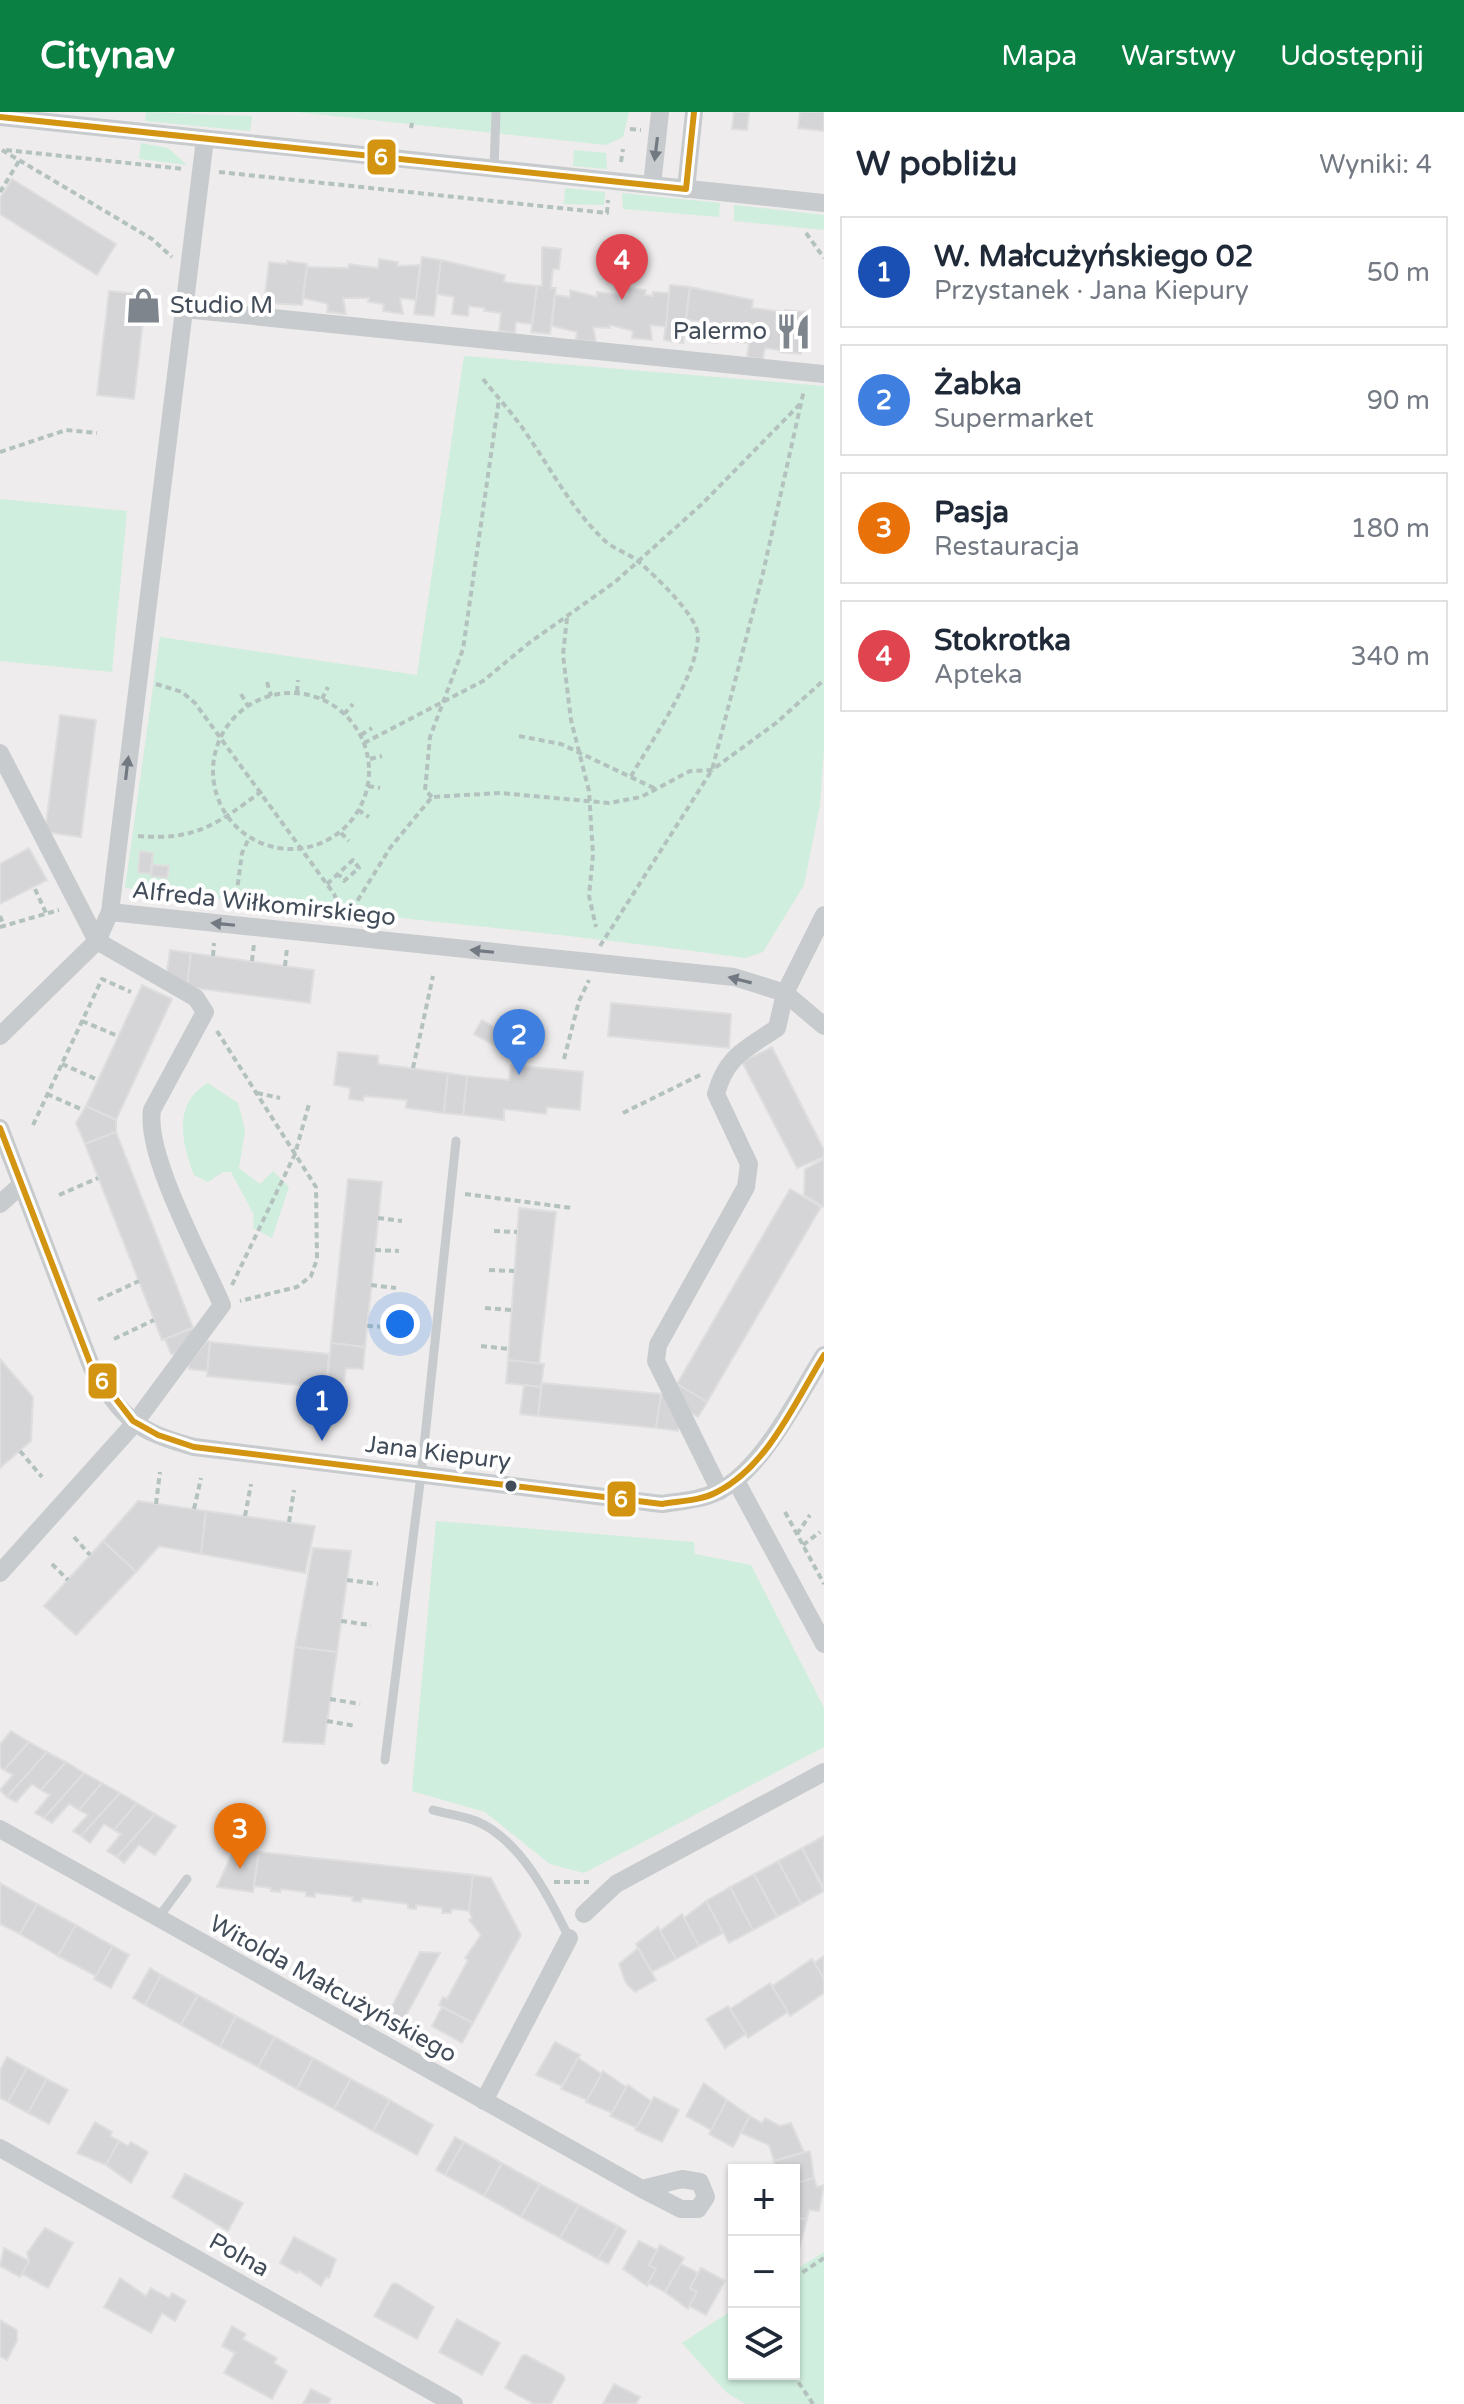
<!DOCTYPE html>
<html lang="pl">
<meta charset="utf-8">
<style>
body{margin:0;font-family:"Varela Round",sans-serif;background:#f2f2f3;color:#1f2937}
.controls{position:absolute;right:24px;bottom:24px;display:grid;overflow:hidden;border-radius:0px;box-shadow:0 2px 6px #0004}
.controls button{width:72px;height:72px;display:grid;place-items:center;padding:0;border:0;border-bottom:2px solid #e0e1e3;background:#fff;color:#1f2937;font:40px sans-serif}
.you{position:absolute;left:400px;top:1212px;width:28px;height:28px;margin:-20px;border:6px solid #fff;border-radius:50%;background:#1a73e8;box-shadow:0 0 0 12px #1a73e833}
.badge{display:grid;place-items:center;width:52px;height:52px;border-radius:50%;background:#0b8043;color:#fff;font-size:26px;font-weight:700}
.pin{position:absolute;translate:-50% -66px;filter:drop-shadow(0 2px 4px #0008)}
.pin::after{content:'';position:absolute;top:42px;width:28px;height:24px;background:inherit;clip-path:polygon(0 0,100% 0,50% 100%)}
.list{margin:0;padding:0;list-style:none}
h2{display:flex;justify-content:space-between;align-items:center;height:104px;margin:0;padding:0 32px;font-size:34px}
h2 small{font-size:26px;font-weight:400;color:#747a83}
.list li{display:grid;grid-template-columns:52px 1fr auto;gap:24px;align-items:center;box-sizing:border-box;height:112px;margin:0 16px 16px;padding:0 16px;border:2px solid #e0e1e3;border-radius:0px}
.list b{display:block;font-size:30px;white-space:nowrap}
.list p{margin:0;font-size:26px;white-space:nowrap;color:#747a83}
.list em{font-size:26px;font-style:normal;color:#747a83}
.icon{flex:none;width:44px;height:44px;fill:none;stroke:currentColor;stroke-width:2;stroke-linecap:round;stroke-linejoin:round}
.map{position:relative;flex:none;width:824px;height:2292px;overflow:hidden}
header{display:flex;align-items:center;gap:48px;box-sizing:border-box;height:112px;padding:0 40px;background:#0b8043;color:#fff}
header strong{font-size:38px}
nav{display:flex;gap:44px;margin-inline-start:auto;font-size:28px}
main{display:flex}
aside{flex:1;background:#fff}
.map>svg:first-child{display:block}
.green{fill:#cfeedd}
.building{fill:#d5d4d7;stroke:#dfdedf;stroke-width:2}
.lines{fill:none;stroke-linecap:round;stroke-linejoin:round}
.path{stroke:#b4c2bf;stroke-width:4;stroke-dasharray:6 4;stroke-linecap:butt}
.lane{stroke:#c8cbcd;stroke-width:9}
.street{stroke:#c8cbcd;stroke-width:18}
.bus-1-casing{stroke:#fff;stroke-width:12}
.bus-1{stroke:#d39412;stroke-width:6}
.oneway{fill:#727982}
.bus-dot{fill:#434d5a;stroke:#fff;stroke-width:3}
.labels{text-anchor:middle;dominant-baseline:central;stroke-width:8;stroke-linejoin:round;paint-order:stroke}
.poi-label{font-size:24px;fill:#434d5a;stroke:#fff;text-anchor:start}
.street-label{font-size:24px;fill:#434d5a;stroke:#fff}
.line-badge{stroke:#fff;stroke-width:3}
.badge-label{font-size:22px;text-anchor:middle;font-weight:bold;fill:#fff}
</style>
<header>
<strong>Citynav</strong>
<nav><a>Mapa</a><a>Warstwy</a><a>Udostępnij</a></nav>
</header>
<main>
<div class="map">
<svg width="824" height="2292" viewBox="0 0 824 2292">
<rect width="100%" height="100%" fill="#eeecec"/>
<g class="green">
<path d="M146,0L252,4L250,19L145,9Z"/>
<path d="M297,0H629L623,25L606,33Z"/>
<path d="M141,31L168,36L187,53L139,47Z"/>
<path d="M574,38L606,41L607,57L573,54Z"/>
<path d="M565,76L605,80L604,93L564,92Z"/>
<path d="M622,81L720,91L719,105L623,97Z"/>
<path d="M734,93L824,103V118L734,109Z"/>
<path d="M464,244L824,274V636L820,693L804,773L763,840L745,846C539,817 331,801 125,776L160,525L417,563Z"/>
<path d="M0,387L127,399L112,560L0,549Z"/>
<path d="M208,971L238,991L245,1018L239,1056L260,1072L273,1059L289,1075L272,1126L253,1116L254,1103L231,1060H223L208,1070L194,1063C182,1031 172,992 208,971Z"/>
<path d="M436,1409L694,1430L695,1442L751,1453L824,1596V1635L584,1761L550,1752L485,1700L412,1679Z"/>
<path d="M824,2140V2292H746L726,2280L682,2231L734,2197V2262H794V2159Z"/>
</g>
<g class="building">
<path d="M734,0H749L747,18L732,17Z"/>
<path d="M800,0H824V19L798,16Z"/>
<path d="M12,67L116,132L97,163L0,102V86Z"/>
<path d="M542,135L561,137L559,157H553L551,176H556L550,222L531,220L537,174H542Z"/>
<path d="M422,145L441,148L434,204L414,202Z"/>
<path d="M379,147L398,150L397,154L420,153L416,188L400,186L403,202L383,199L384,192L368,190L369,186H343L346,202L327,200L328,192L303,186L307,155L348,156L349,152L378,156Z"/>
<path d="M441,148L505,163L504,170L537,174L532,212L516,210L515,221L499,219L501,201L484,199L485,196L469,194L468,204L452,202L454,185L437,182Z"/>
<path d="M287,149L307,152L302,193L264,191L269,150L287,152Z"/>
<path d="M670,173L690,175L683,231L664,228Z"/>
<path d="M690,175L753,188L752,196L784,200L780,238L765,236L763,247L747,245L749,231L731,229L732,222L718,220L717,231L701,229L703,210L686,208Z"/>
<path d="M628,176L646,178L645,183L653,184V180L669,181L666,215L650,213L652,228L632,226L633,219L610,213V216L593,215L596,230L576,228L577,220L552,214L555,183L570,185V178L597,185V180L627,184Z"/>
<path d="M109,179L146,183L134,287L97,283Z"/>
<path d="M785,198L805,200L801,242L780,240Z"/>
<path d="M60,603L96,608L81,725L45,720Z"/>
<path d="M29,736L47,768L0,792V752Z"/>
<path d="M140,739L153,741L151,762L138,760Z"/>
<path d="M152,753L169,754L167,766L151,764Z"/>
<path d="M170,838L191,841L187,875L166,866Z"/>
<path d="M191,841L314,858L310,891L187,875Z"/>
<path d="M142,873L172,887L116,1008L86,994Z"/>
<path d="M611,891L731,902L729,936L608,924Z"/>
<path d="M482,908L508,923L501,937L474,922Z"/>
<path d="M772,935L824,1038V1045L797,1056L742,950Z"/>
<path d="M338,940L378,944V952L448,961L444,1001L406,996L407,988L364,984L363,989L349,987L350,976L334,973Z"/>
<path d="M511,953L583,960L580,998L547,995L546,1002L504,997V1008L463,1003L467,964L509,968Z"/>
<path d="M448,961L467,964L463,1003L444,1001Z"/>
<path d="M86,994L116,1008V1020L85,1032L76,1011Z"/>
<path d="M116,1020L193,1216L162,1228L85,1032Z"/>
<path d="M824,1047V1095L804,1083L805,1057Z"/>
<path d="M348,1067L382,1070L365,1235L331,1231Z"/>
<path d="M790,1077L821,1095L707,1290L677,1272Z"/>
<path d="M519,1096L556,1100L539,1252L508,1248Z"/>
<path d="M193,1216L194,1220L177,1243L171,1242L165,1227Z"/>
<path d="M207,1229L210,1230L207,1259L189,1257V1251Z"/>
<path d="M210,1230L329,1242L326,1276L207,1264Z"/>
<path d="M331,1231L365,1235L363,1257L346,1256L344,1270L327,1268Z"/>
<path d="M0,1247L33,1285L31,1329L0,1356Z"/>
<path d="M508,1248L544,1252L541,1275L506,1271Z"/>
<path d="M542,1271L661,1282L656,1316L538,1304Z"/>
<path d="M677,1272L707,1290L698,1305L688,1299Z"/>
<path d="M524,1273L541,1275L538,1304L520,1302Z"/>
<path d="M661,1282L667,1283L680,1311L678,1319L656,1316Z"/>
<path d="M138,1389L206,1399L201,1442L159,1434L136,1460L103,1429Z"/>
<path d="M206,1399L315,1414L305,1461L201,1442Z"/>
<path d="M103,1429L136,1460L76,1523L44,1494Z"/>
<path d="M313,1436L351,1439L337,1540L295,1535Z"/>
<path d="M295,1535L337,1540L324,1632L283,1630Z"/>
<path d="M11,1619L29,1630L4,1658L0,1655V1632Z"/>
<path d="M29,1630L47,1640L7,1685L0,1678L13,1663L4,1658Z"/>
<path d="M47,1640L66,1650L41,1678L32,1672L16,1690L7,1685Z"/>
<path d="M66,1650L84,1661L44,1706L35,1701L50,1683L41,1678Z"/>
<path d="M84,1661L102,1671L79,1698L69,1692L52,1711L44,1706Z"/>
<path d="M102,1671L120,1681L81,1724L73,1719L88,1703L79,1698Z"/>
<path d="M120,1681L137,1691L114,1718L104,1712L90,1731L81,1724Z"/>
<path d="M137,1691L155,1702L117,1745L107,1739L121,1722L114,1718Z"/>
<path d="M155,1702L176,1714L155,1743L139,1733L124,1751L117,1745Z"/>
<path d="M824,1724V1776L802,1736Z"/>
<path d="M802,1736L824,1779L801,1792L778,1749Z"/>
<path d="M234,1737L259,1740L253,1780L217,1775Z"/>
<path d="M259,1740L473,1763L469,1799L452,1797L451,1801H442V1796L416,1793V1797L408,1796V1792L362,1786L361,1790L352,1789L353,1785L315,1781V1785L306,1784V1780L281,1777L280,1780L271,1779V1776L254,1774Z"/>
<path d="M778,1749L801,1792L777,1805L754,1762Z"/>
<path d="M754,1762L777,1805L753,1818L730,1775Z"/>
<path d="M473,1763L491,1766L521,1823L473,1911L439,1893L443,1885L447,1887L468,1848L465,1846L481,1823L469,1808L472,1806L469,1799Z"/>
<path d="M0,1771L37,1792L20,1822L0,1812Z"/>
<path d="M730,1775L753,1818L729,1831L706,1789Z"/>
<path d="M706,1789L723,1821L699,1834L684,1806Z"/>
<path d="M37,1792L76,1813L58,1844L20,1822Z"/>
<path d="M682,1802L699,1834L676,1847L660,1819Z"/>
<path d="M76,1813L113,1834L96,1864L58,1844Z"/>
<path d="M658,1815L676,1847L652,1860L636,1832Z"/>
<path d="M113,1834L129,1843L111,1876L94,1867Z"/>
<path d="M638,1836L656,1868L635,1880L626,1871L619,1852Z"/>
<path d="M420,1840L440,1841L403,1909L388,1902Z"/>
<path d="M824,1844V1867L814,1851Z"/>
<path d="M812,1847L824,1867V1881L790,1904L772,1874Z"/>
<path d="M150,1856L161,1863L145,1893L133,1886Z"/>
<path d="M161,1863L198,1883L181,1913L145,1893Z"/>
<path d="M770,1871L788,1900L748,1926L730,1897Z"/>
<path d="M198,1883L236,1904L220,1935L181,1913Z"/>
<path d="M728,1894L746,1922L725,1936L706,1907Z"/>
<path d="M442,1895L473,1911L462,1931L432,1914Z"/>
<path d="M236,1904L275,1925L258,1955L220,1935Z"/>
<path d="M275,1925L313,1946L297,1977L258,1955Z"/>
<path d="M555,1930L580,1943L562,1974L536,1963Z"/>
<path d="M7,1945L27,1956L8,1990L0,1986V1958Z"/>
<path d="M313,1946L351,1967L334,1997L297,1977Z"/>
<path d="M578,1946L602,1962L587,1988L561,1977Z"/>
<path d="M27,1956L47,1967L28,2001L8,1990Z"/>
<path d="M603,1959L626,1975L612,2001L586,1990Z"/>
<path d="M47,1967L68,1978L49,2012L28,2001Z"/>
<path d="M351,1967L390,1988L373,2019L334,1997Z"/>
<path d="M704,1971L727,1988L711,2018L686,2004Z"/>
<path d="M628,1973L651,1989L637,2016L610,2004Z"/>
<path d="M654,1985L679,1998L662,2030L635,2018Z"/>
<path d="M390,1988L433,2013L417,2043L373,2019Z"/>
<path d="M727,1988L750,2004L733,2035L709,2022Z"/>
<path d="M750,2004L762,2011L765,2006L780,2014L791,2011L804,2040L774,2049L769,2033L741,2021Z"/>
<path d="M95,2010L112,2020L110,2024L119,2029L106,2053L77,2041Z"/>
<path d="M455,2025L464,2030L445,2063L436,2058Z"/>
<path d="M119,2029L128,2034L131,2030L148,2040L131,2071L106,2053Z"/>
<path d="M464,2030L502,2051L484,2084L445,2063Z"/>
<path d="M810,2039L814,2066L794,2072V2058H776L774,2049Z"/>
<path d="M502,2051L540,2072L521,2105L484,2084Z"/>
<path d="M185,2062L243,2091L228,2119L172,2085Z"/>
<path d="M814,2066L817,2075L824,2073L819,2099L809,2098L807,2107L794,2106V2072Z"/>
<path d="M540,2072L579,2093L560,2126L521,2105Z"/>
<path d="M579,2093L618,2114L598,2147L560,2126Z"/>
<path d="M794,2106L807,2107L799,2137H794Z"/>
<path d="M618,2114L626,2119L608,2152L598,2147Z"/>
<path d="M45,2116L73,2131L48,2176L22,2162L29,2149L27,2141Z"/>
<path d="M294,2125L336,2147L329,2166L326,2165L321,2174L299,2159L297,2161L280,2151Z"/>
<path d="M639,2129L657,2138L649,2153L656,2157L647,2174L623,2157Z"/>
<path d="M660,2133L684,2146L665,2180L648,2171L656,2157L649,2153Z"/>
<path d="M4,2136L29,2149L20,2165L0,2154Z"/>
<path d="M681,2152L698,2161L690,2176L697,2180L688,2197L665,2180Z"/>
<path d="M701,2156L725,2169L706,2203L689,2194L697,2180L690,2176Z"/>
<path d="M120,2166L146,2184L151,2176L169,2186L172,2181L186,2189L175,2209L162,2201L151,2221L104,2195Z"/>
<path d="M396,2171L434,2195L417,2227L374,2204L392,2172Z"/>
<path d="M457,2207L500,2231L482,2263L439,2240Z"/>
<path d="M0,2208L17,2218V2229L7,2248L0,2244Z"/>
<path d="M232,2214L246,2222L243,2227L277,2246L274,2251L287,2259L272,2287L224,2261L235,2241L222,2234Z"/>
<path d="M526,2243L563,2263L565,2267L551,2292H534L505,2276L522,2244Z"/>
<path d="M614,2272L640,2285L636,2292H603Z"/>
<path d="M311,2277L331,2287L328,2292H303Z"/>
</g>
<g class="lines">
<g class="path">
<path d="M411,16L412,11"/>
<path d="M630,17L641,18"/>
<path d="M2,38L152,127L172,145"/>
<path d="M6,38L184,57"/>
<path d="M621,50L623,37"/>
<path d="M219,60L607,101L608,88"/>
<path d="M0,80L19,49"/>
<path d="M806,121L824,146"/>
<path d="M483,267C498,286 515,304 528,324C552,359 572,397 603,427C613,437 628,441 639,450C654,463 698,504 698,524C697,566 651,629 630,666"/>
<path d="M0,340L66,318L97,321"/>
<path d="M567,506L563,543L571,608L589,679L593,743L589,784L596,815"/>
<path d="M267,570L271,584"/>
<path d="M156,572L182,580L195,591L334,782L343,803"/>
<path d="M297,580L298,568"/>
<circle cx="291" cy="659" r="78"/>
<path d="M241,582L248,594"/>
<path d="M322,587L328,575"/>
<path d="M344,602L353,592"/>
<path d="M361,623L372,616"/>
<path d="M519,624L561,632L656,677"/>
<path d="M364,631L483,569L529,531L615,470L702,392L801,291"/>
<path d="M370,647L382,644"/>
<path d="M368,674L380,676"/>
<path d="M432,685L425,678L430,625L463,537L499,287"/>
<path d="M358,698L369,705"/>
<path d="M341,721L349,729"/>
<path d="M138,724C196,729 217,712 262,679"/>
<path d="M327,772L353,748L359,756L344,769L339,763"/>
<path d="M35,777L46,801"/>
<path d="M235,793L242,741L249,726"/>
<path d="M342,801L356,791L390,736L432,685L500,681L609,691L641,685L690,659L712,658L776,611L824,568"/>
<path d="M0,804L4,814"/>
<path d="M0,815L59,798"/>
<path d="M600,834L712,658L763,461L804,278"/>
<path d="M213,844L214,831"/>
<path d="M252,849L254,832"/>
<path d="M285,854L287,836"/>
<path d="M82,909L118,924"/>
<path d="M217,919L316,1075L317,1147L311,1164L297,1175L240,1189"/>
<path d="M564,947L579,889L589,868"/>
<path d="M62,952L98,968"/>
<path d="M413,956L433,864"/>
<path d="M257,981L280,986"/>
<path d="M47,982L83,998"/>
<path d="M623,1001L702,962"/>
<path d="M33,1013L102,867L131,880"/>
<path d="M465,1082L572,1096"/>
<path d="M59,1083L98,1066"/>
<path d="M378,1106L402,1109"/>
<path d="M494,1119L517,1120"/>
<path d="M375,1138L399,1139"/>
<path d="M489,1158L514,1159"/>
<path d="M232,1173L295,1042L309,992"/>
<path d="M371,1173L396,1176"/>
<path d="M98,1188L139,1169"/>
<path d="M485,1196L511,1198"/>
<path d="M367,1214L392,1215"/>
<path d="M114,1227L154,1208"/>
<path d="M481,1234L509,1237"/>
<path d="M20,1339L42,1365"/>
<path d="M156,1392L160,1360"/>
<path d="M194,1397L201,1366"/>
<path d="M785,1400L824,1472"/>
<path d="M245,1404L251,1372"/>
<path d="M289,1410L294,1378"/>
<path d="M797,1422L810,1403"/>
<path d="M74,1425L90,1443"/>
<path d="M803,1433L820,1420"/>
<path d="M52,1452L68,1468"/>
<path d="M347,1468L378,1472"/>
<path d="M341,1509L371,1513"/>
<path d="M330,1587L360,1592"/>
<path d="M327,1609L356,1614"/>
<path d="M554,1770H589"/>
<path d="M794,2166L824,2146"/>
<path d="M793,2262L813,2292"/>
</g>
<g class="lane">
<path d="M494,57L496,0"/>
<path d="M385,1648L421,1363L456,1029"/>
<path d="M433,1698C447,1702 463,1704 476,1709C520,1727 550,1786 569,1826"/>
<path d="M158,1806L187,1767"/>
</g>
<g class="street">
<path d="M0,5L824,91"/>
<path d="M205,27L110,800L734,865L785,881L824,803"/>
<path d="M652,73L660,0"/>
<path d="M686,77L694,0"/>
<path d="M184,197L824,262"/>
<path d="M0,641L97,829L196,886L205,900L152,998C145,1044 202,1146 222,1193L134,1312L0,1461"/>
<path d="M0,924L97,829L110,800"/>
<path d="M0,1016L92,1256C124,1307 135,1319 194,1335L662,1392C681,1389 700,1388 717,1380C762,1359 798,1284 824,1243"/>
<path d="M0,1092L21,1073"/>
<path d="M736,1369L824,1532"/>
<path d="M720,1379L656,1249L658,1233L746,1075L749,1052L716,982C726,944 746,937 777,916L785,881L824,914"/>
<path d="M0,1717L642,2077L681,2097H698L706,2085L700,2070L682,2067L642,2077"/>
<path d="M584,1802L616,1772L824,1660"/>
<path d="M484,1989L569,1826"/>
<path d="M0,2036L454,2292"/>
</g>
<defs>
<g id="bus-1">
<path d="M0,5L686,77L694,0"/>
<path d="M0,1016L92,1256L133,1309L158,1323L194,1335L662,1392C680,1389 700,1389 717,1380C768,1354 795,1290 824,1243"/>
</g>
</defs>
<use href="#bus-1" class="bus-1-casing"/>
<use href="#bus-1" class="bus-1"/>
</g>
<defs><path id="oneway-solid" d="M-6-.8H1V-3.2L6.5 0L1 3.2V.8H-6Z" transform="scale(2)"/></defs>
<g class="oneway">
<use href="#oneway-solid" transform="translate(656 37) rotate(97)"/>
<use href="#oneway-solid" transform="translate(127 656) rotate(-83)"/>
<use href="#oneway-solid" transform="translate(223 812) rotate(-174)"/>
<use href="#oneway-solid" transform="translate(482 839) rotate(-174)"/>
<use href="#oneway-solid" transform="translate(740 868) rotate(-166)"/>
</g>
<defs>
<symbol id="shop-bare" viewBox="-9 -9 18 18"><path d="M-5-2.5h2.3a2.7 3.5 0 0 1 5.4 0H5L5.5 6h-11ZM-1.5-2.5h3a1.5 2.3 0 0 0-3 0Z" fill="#7f858d" stroke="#fff" stroke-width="2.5" paint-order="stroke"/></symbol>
<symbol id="restaurant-bare" viewBox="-9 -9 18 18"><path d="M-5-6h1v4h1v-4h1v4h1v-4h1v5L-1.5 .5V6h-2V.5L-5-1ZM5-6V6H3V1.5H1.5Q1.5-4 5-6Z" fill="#7f858d" stroke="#fff" stroke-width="2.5" paint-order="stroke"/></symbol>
</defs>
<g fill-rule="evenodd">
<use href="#shop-bare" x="118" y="168" width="51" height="51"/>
<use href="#restaurant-bare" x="768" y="194" width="51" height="51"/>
</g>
<circle class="bus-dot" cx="511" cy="1374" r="7"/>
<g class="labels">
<g class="poi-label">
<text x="170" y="193">Studio M</text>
<text x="767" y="219" text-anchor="end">Palermo</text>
</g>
<g class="street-label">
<text transform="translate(264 792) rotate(6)">Alfreda Wiłkomirskiego</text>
<text transform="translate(438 1341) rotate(7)">Jana Kiepury</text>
<text transform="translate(333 1877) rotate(29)">Witolda Małcużyńskiego</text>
<text transform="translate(239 2143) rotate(29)">Polna</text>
</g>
</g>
<g class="line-badge">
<rect x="366" y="26" width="31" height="38" rx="8" fill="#d39412"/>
<rect x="87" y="1250" width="31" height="38" rx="8" fill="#d39412"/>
<rect x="606" y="1368" width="31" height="38" rx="8" fill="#d39412"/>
</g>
<g class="badge-label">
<text x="381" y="53">6</text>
<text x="102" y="1277">6</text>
<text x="621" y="1395">6</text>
</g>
</svg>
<div class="controls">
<button>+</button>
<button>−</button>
<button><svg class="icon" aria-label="layers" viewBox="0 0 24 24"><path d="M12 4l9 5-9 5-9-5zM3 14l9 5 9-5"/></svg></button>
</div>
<div class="you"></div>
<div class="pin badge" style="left:322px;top:1329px;background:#1a4fb4">1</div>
<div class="pin badge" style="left:519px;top:963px;background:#3f7fe0">2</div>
<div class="pin badge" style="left:240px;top:1757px;background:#e8710a">3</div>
<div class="pin badge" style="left:622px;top:188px;background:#e0444e">4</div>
</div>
<aside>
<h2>W pobliżu<small>Wyniki: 4</small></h2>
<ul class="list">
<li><span class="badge" style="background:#1a4fb4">1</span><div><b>W. Małcużyńskiego 02</b><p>Przystanek · Jana Kiepury</p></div><em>50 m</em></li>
<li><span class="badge" style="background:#3f7fe0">2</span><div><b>Żabka</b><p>Supermarket</p></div><em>90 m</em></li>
<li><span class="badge" style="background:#e8710a">3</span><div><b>Pasja</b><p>Restauracja</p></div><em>180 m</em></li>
<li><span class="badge" style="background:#e0444e">4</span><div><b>Stokrotka</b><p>Apteka</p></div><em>340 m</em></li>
</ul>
</aside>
</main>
